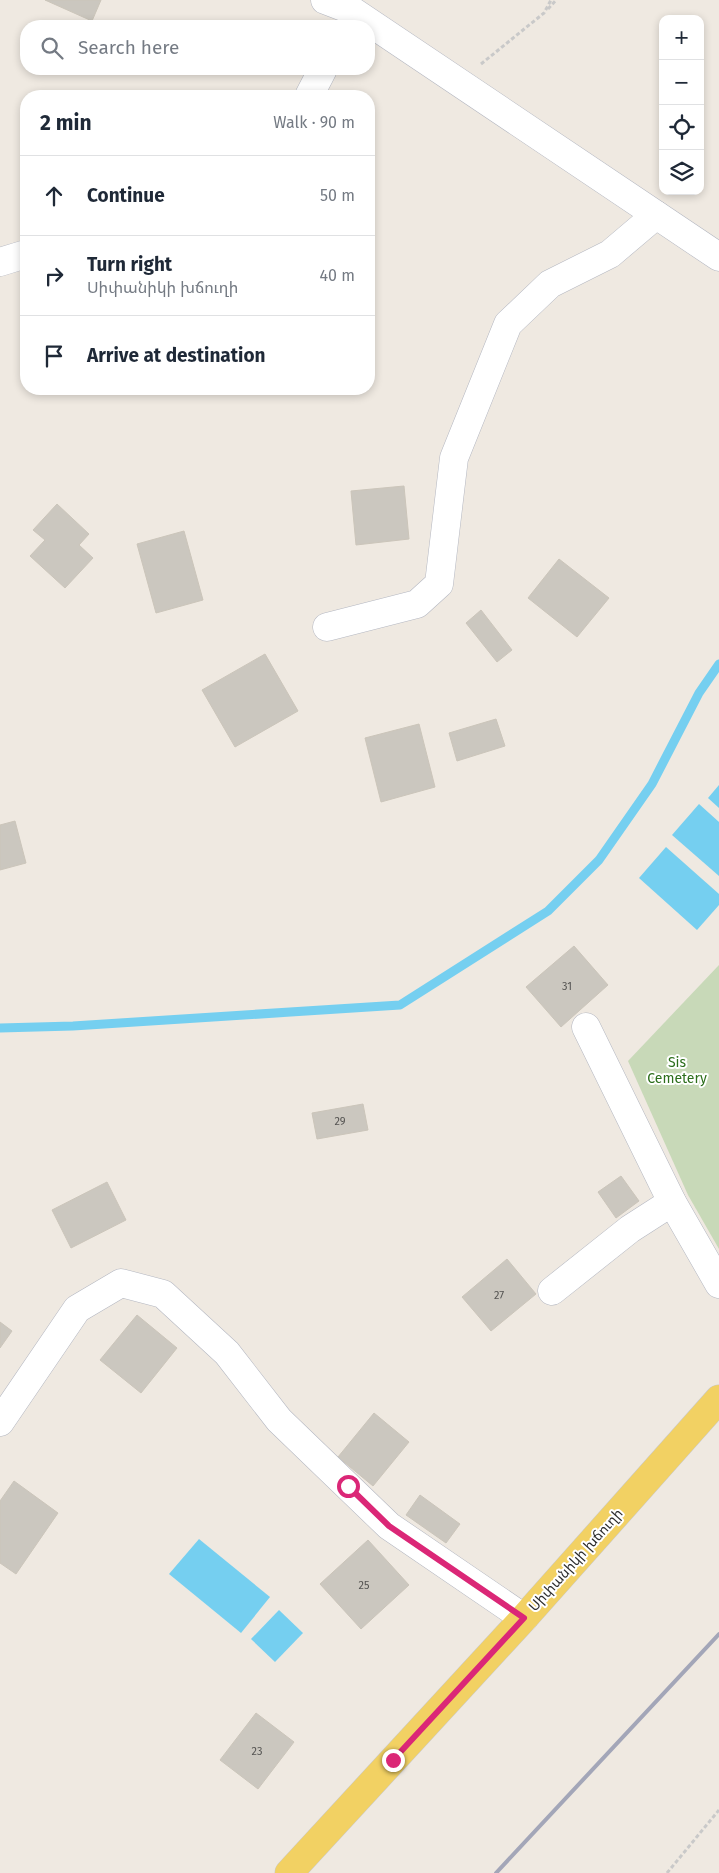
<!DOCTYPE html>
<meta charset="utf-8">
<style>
body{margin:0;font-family:"Fira Sans","Noto Sans Armenian",sans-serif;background:#f2f2f3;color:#1f2937}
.controls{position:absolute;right:15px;top:15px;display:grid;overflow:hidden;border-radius:10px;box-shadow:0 2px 8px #0003}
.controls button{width:45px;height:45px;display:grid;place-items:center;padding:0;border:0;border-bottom:1px solid #e0e1e3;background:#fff;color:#1f2937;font:25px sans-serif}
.stop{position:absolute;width:15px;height:15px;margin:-11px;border:4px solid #db2777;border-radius:50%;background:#fff}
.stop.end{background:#db2777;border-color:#fff;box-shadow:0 1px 5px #0008}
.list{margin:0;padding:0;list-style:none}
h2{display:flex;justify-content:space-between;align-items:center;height:65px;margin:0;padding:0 20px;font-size:21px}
h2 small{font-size:16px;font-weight:400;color:#747a83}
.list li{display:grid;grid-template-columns:32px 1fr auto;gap:15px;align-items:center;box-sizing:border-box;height:80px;padding:0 20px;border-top:1px solid #e0e1e3}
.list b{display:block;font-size:19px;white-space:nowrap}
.list p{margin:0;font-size:16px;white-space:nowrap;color:#747a83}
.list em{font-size:16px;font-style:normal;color:#747a83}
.icon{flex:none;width:28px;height:28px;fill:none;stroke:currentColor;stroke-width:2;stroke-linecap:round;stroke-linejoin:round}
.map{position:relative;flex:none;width:719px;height:1873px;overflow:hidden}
.search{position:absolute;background:#fff;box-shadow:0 2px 8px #0003;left:20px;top:20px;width:355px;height:55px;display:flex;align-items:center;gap:12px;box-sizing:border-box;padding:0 18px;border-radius:20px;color:#747a83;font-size:19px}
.panel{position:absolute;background:#fff;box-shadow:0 2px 8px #0003;left:20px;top:90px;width:355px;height:305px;border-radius:20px}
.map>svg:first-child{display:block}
.cemetery{fill:#c8d9b8}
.water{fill:#75cff0}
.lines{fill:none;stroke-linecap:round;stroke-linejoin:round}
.stream{stroke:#75cff0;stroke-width:9}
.building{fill:#cbc7bf;stroke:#cbc5ba}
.minor-casing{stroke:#b4b7c1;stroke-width:29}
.major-casing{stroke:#c9c9c9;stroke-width:29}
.path{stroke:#c9c9c9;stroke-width:3;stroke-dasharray:4 2.5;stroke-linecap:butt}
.minor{stroke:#fff;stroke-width:28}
.major{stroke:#f2d163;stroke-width:28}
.rail{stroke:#a3a6b8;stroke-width:4}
.route{stroke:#db2777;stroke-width:6}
.labels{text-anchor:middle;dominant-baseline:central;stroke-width:4;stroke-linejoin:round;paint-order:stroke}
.number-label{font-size:11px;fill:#555452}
.park-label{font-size:14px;fill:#2c6e1b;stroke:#fff}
.street-label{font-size:14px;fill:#2e2e2e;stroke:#fff}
</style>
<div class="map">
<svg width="719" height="1873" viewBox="0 0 719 1873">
<rect width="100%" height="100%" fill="#efe9e1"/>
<path class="cemetery" d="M719,965V1249L688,1195L628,1061Z"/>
<g class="water">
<path d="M719,785V808L708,798Z"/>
<path d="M699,804L719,822V876L672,835Z"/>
<path d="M666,847L719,894V905L697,930L639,878Z"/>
<path d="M199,1539L270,1597L241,1633L169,1574Z"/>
<path d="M279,1610L303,1633L275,1662L251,1639Z"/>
</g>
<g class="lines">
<path class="stream" d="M0,1028L73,1026L400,1005L548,911L599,860L652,784L699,693L719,664"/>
</g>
<g class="building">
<path d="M45,0H101L92,21Z"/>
<path d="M404,486L409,539L356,545L351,491Z"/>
<path d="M57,504L89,534L79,545L93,558L65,588L30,556L45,540L33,530Z"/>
<path d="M184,531L203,600L156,613L137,544Z"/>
<path d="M559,559L609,598L577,637L528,598Z"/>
<path d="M481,610L512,650L497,662L466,623Z"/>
<path d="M265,654L298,711L235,747L202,690Z"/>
<path d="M496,719L505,746L457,761L449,733Z"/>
<path d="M419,724L435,787L381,802L365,738Z"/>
<path d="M15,821L26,863L0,870V825Z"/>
<path d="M574,946L608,985L561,1027L526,987Z"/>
<path d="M363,1104L368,1130L317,1139L312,1113Z"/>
<path d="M621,1176L639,1201L616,1218L598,1192Z"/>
<path d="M107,1182L126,1220L71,1248L52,1210Z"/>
<path d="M507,1259L536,1294L491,1331L462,1297Z"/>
<path d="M137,1315L177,1348L141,1393L100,1360Z"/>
<path d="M0,1322L12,1331L0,1348Z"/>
<path d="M374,1413L409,1442L373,1486L338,1457Z"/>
<path d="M14,1481L58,1513L16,1574L0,1563V1501Z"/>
<path d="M420,1495L460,1524L446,1543L406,1515Z"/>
<path d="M368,1540L409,1585L361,1629L320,1584Z"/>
<path d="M256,1713L294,1742L258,1789L220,1760Z"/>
</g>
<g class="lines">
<defs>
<g id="minor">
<path d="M325,0L351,10L719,257"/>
<path d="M309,96L323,69"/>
<path d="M0,262L26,254"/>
<path d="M327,627L417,604L439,584L454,458L508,324L550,284L610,254L656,215"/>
<path d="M586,1027L672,1202L719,1284"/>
<path d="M552,1291L630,1229L672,1202"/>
<path d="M0,1422L77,1309L121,1283L163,1294L227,1353L279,1420L389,1526L524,1618"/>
</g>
<path id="major" d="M289,1873L524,1618L719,1399"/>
</defs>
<use href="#minor" class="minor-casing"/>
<use href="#major" class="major-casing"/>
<g class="path">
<path d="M548,9L556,0"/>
<path d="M481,64L544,13L551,0"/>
<path d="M667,1873L719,1810"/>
</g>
<use href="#minor" class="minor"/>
<use href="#major" class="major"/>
<path class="rail" d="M496,1873L719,1634"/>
</g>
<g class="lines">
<path class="route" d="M348,1486L389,1526L524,1618L393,1760"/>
</g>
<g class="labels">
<g class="number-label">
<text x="567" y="986">31</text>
<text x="340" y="1121">29</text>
<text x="499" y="1295">27</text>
<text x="364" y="1585">25</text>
<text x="257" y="1751">23</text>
</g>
<g class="park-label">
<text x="677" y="1062">Sis<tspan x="677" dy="16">Cemetery</tspan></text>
</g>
<g class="street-label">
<text transform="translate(576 1560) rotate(-48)">Սիփանիկի խճուղի</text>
</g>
</g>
</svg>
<div class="controls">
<button>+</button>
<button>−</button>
<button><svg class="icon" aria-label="locate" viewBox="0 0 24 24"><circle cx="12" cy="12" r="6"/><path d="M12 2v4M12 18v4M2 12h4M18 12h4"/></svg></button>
<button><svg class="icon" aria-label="layers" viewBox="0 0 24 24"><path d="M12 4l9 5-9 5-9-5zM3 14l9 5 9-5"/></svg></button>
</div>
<div class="stop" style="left:348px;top:1486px"></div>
<div class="stop end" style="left:393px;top:1760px"></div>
<div class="search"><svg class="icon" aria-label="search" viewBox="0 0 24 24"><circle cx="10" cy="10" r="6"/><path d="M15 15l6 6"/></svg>Search here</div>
<section class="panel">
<h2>2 min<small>Walk · 90 m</small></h2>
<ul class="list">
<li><svg class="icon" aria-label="ahead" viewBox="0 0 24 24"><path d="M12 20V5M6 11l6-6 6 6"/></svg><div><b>Continue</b></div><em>50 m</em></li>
<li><svg class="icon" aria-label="right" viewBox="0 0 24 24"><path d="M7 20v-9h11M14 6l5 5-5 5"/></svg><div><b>Turn right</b><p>Սիփանիկի խճուղի</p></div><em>40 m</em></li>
<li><svg class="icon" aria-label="arrive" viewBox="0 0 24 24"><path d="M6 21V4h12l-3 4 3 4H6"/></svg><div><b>Arrive at destination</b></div></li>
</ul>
</section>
</div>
